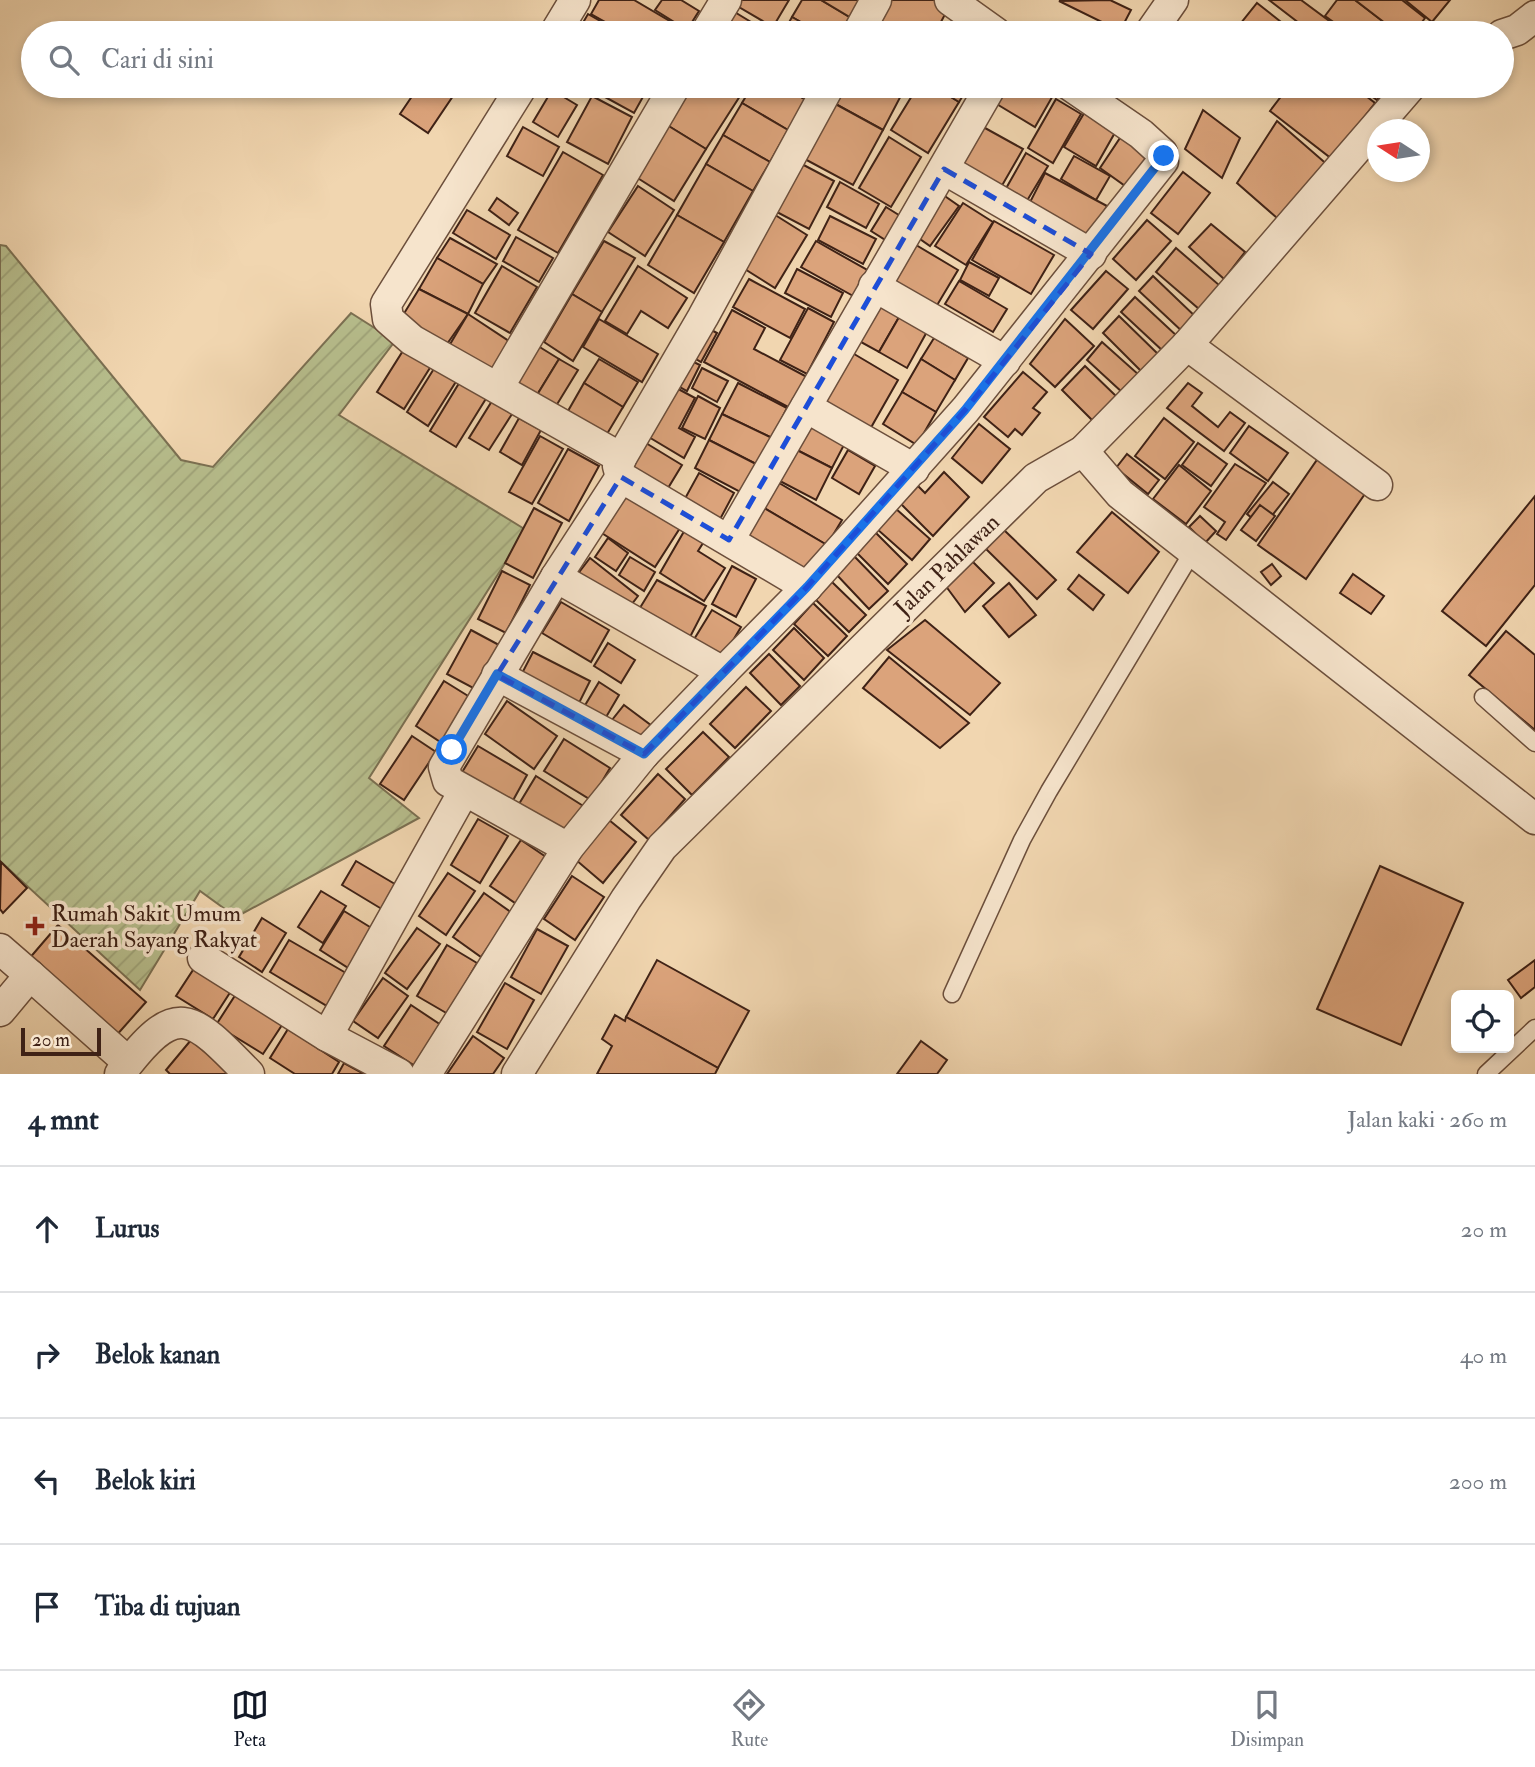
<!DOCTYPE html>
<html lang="id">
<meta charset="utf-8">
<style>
body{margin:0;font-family:"IM FELL Double Pica",serif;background:#f6f6f7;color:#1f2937}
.controls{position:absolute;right:21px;bottom:21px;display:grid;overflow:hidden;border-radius:10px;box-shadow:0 4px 10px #0003}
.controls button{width:63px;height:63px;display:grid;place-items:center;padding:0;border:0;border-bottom:2px solid #e0e1e3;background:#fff;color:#1f2937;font:35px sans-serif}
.compass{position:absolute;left:1367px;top:119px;width:63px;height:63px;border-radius:50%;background:#fff;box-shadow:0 4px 10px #0003;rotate:282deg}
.scale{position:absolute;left:21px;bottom:18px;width:80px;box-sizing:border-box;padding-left:7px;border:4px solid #3f2216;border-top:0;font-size:19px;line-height:24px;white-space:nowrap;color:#3f2216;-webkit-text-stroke:5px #f6e4cc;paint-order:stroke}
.stop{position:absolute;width:21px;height:21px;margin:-16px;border:5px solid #1a73e8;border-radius:50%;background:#fff}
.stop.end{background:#1a73e8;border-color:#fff;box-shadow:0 2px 7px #0008}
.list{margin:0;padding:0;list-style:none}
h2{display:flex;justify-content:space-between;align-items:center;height:91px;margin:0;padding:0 28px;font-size:30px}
h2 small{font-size:23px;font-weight:400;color:#747a83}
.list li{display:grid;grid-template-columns:46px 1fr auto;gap:21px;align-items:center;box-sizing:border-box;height:126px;padding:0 28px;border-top:2px solid #e0e1e3}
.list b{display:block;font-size:26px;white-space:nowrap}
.list em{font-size:23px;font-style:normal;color:#747a83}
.icon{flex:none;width:38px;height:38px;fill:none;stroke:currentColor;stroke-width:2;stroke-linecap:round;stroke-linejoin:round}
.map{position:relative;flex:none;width:1535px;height:1074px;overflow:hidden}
.search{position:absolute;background:#fff;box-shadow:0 4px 10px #0003;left:21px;right:21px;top:21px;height:77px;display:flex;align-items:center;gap:18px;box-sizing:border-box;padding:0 24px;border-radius:38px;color:#747a83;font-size:26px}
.sheet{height:595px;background:#fff}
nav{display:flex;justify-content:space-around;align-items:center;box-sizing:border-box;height:98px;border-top:2px solid #e0e1e3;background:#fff;font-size:19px;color:#747a83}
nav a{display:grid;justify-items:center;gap:4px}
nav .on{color:#111827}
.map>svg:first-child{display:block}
.garden{fill:url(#garden-furrows);stroke:#7b7052;stroke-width:2}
.building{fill:#dba37b;stroke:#3f2216;stroke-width:2}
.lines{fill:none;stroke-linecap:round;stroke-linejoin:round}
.lane-casing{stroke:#6c4f3c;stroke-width:19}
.street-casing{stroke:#6c4f3c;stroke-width:33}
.lane{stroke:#f6e4cc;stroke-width:16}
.street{stroke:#f6e4cc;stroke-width:30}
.route{stroke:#1a73e8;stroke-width:9}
.marked{fill:none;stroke:#1d4ed8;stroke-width:5;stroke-dasharray:14 9;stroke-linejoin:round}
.poi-dot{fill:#8f2418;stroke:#f6e4cc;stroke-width:2.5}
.labels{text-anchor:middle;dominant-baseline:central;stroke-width:7;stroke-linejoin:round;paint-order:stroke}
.street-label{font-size:23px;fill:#3f2216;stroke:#f6e4cc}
.poi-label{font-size:23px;fill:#3f2216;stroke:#f6e4cc;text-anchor:start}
</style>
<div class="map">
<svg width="1535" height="1074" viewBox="0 0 1535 1074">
<defs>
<pattern id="garden-furrows" width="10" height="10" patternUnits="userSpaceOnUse" patternTransform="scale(1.75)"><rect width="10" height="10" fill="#b7be8d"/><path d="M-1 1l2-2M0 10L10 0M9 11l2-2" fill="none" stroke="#9ea379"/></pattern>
</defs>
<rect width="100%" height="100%" fill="#f1d6b0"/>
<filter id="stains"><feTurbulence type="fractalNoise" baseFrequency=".00286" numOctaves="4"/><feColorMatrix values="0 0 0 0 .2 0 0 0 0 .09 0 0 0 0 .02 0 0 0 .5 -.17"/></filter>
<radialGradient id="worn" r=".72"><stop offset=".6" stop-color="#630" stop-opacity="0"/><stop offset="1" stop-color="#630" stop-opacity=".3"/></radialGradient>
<path class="garden" d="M0,245L6,246L181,460L213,467L351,313L395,341L339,415L526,530L369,778L419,818L236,917L200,891L140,990L0,861Z"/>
<g class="building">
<path d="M599,0H634L690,33H625L591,14Z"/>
<path d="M662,0H681L699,11L687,30L655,10Z"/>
<path d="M734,0H789L773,27L732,3Z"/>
<path d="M802,0H821L853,19L845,33H820L792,17Z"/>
<path d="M821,0H864L853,19Z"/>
<path d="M885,0H936L949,7L935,33H867Z"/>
<path d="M1110,0L1131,10L1120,31L1059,1Z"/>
<path d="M1269,0H1301L1332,23L1324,33H1312Z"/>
<path d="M1337,0H1355L1398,33H1349L1325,16Z"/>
<path d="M1355,0H1402L1425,18L1414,33H1398Z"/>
<path d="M1405,0H1450L1432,22Z"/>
<path d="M1257,3L1295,33H1233Z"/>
<path d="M728,8L769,33H712Z"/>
<path d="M588,14L621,33H577Z"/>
<path d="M792,17L820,33H783Z"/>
<path d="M957,22L975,33H950Z"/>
<path d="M1335,25L1345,33H1329Z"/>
<path d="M419,86H437L453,96L428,133L400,114Z"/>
<path d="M597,86H649L634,113L594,91Z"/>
<path d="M692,86H724L740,96L706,149L667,125Z"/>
<path d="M752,86H782L806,100L788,130L742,103Z"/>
<path d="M782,86H814L806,100Z"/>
<path d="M839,86H906L883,130L830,101Z"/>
<path d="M918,86H933L959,102L928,153L891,130Z"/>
<path d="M933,86H969L959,102Z"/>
<path d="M998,86H1044L1055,92L1035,127L990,100Z"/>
<path d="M1289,86H1353L1375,103L1332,159L1270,111Z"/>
<path d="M1358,86H1388L1377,100Z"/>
<path d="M552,90L577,105L558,137L533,122Z"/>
<path d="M592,96L632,117L608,164L567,142Z"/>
<path d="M1056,99L1081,114L1053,163L1028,148Z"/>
<path d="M830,101L883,130L853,185L801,157Z"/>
<path d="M742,103L788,130L770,162L723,135Z"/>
<path d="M1086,110L1117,129L1096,166L1064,147Z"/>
<path d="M1203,110L1240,138L1222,178L1185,149Z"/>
<path d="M1277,121L1330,167L1277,218L1237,183Z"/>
<path d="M976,123L1023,149L1000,189L954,164Z"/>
<path d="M667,125L706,149L674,201L636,177Z"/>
<path d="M523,127L559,147L543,176L507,156Z"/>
<path d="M723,135L770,162L753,191L706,164Z"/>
<path d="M1122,135L1151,154L1128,188L1100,168Z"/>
<path d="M889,137L921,157L891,207L859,188Z"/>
<path d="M563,152L603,175L558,253L518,230Z"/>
<path d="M1026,153L1048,166L1025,204L1004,192Z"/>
<path d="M1074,156L1110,176L1096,200L1061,179Z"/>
<path d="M798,162L834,181L809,229L773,210Z"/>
<path d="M706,164L753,191L724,242L677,215Z"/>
<path d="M1183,172L1210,193L1178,234L1151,213Z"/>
<path d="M1045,173L1107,206L1088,241L1027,208Z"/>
<path d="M840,182L879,204L866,228L827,207Z"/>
<path d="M638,186L674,210L645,256L608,232Z"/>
<path d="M939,192L959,206L930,246L910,232Z"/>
<path d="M497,198L518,213L509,225L489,210Z"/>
<path d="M963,203L993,222L966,265L935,246Z"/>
<path d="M886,207L902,217L887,241L871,231Z"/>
<path d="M467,210L510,235L496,259L453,233Z"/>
<path d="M772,213L807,235L775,288L740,266Z"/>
<path d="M677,215L724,242L694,293L648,265Z"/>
<path d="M830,216L876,239L863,264L818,240Z"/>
<path d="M1147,220L1171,241L1136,280L1113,259Z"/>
<path d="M994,221L1054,255L1031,294L972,260Z"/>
<path d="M1211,224L1245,252L1224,279L1189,247Z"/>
<path d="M516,237L553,258L539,282L503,261Z"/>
<path d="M450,238L497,264L483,284L437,258Z"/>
<path d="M604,241L635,258L602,312L572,294Z"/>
<path d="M816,241L869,271L855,297L801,267Z"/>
<path d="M911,242L958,270L936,307L889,279Z"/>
<path d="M1176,248L1219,285L1199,309L1156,272Z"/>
<path d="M437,258L483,284L468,314L419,289Z"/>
<path d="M969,262L999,278L989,296L960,280Z"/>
<path d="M502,266L537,287L510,333L475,313Z"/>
<path d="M638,266L687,298L668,328L641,311L627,334L605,321Z"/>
<path d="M797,269L843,293L831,317L785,293Z"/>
<path d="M1106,271L1128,289L1093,329L1071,310Z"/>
<path d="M1153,276L1198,319L1185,334L1139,291Z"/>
<path d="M749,279L805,309L790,338L733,307Z"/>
<path d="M959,281L1007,309L993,332L945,304Z"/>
<path d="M419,289L468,314L447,344L400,320Z"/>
<path d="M572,294L602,312L573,361L544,342Z"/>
<path d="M873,296L902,312L879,352L850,336Z"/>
<path d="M1135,297L1178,337L1164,352L1121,312Z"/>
<path d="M808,308L834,322L807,374L780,360Z"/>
<path d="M732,310L765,328L754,349L807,377L790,408L704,362Z"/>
<path d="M902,312L929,328L907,368L879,352Z"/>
<path d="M468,314L512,343L495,373L449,346Z"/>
<path d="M1119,316L1159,355L1142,372L1103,333Z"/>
<path d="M599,319L658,354L642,382L583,347Z"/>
<path d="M1065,319L1094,346L1055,387L1030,364Z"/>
<path d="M702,325L717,333L701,362L686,353Z"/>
<path d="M934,338L968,358L955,380L921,359Z"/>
<path d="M1102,342L1139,375L1123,393L1087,360Z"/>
<path d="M406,346L433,363L404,409L377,392Z"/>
<path d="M538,346L559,359L537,395L516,382Z"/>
<path d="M844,348L898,380L869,431L815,399Z"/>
<path d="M683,357L700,365L687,391L671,382Z"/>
<path d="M559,359L578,370L556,406L537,395Z"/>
<path d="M599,359L638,382L623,407L584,383Z"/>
<path d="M921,359L955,380L936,412L902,392Z"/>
<path d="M1085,366L1117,397L1093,421L1062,390Z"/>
<path d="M435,367L457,380L428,426L407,412Z"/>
<path d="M702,368L728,381L717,402L692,388Z"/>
<path d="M1023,372L1047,392L1033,408L1040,413L1022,435L1015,429L1008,437L984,417Z"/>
<path d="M461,380L487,397L456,447L430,431Z"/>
<path d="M584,383L623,407L607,434L568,411Z"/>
<path d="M738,383L787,408L772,438L722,414Z"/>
<path d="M1188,383L1202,393L1192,406L1218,427L1230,412L1245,423L1224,451L1167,408Z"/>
<path d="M669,384L695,398L679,428L695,437L684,458L642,433Z"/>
<path d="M902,392L936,412L917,445L883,424Z"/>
<path d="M698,396L720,408L705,439L682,428Z"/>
<path d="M492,401L512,414L489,450L469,438Z"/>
<path d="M722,414L772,438L758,465L709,440Z"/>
<path d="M519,418L541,430L522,465L500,452Z"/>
<path d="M1164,418L1194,442L1165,479L1135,456Z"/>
<path d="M806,423L845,443L832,468L793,448Z"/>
<path d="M979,424L1010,449L982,483L952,458Z"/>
<path d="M1249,426L1288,453L1268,481L1230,453Z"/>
<path d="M540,436L563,449L532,504L509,492Z"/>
<path d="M636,437L682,465L665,493L620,465Z"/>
<path d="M709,440L758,465L744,494L695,468Z"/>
<path d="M1198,443L1227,464L1211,486L1182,465Z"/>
<path d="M793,448L832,468L816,500L776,479Z"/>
<path d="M568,449L599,466L569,521L538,503Z"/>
<path d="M848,450L875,466L859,494L832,478Z"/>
<path d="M1127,454L1159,480L1148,494L1116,468Z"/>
<path d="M1321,454L1369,488L1306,579L1258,545Z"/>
<path d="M1235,464L1266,483L1226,540L1217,534L1225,522L1204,507Z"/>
<path d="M1179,465L1211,491L1186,524L1153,499Z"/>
<path d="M944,472L969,497L933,536L901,504L918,486L925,493Z"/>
<path d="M699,473L734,493L718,523L682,504Z"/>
<path d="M774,480L842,520L827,545L759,505Z"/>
<path d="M1273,482L1289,494L1263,527L1247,514Z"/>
<path d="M622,492L680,528L655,567L597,530Z"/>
<path d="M1535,496V585L1486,646L1442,611Z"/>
<path d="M759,505L827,545L809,576L741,536Z"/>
<path d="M1260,505L1275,516L1256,541L1241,530Z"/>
<path d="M534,508L562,523L533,578L505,563Z"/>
<path d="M895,508L930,539L912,560L877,529Z"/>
<path d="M1112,512L1159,552L1128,593L1077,552Z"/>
<path d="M1200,516L1216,531L1205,543L1189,527Z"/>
<path d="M686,528L705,540L698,551L725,568L704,601L660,573Z"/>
<path d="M1004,530L1056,580L1037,599L986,549Z"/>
<path d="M875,532L907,564L888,584L856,552Z"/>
<path d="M608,538L628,553L616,571L595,557Z"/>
<path d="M853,555L888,591L869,609L835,573Z"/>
<path d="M630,557L655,572L644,591L619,575Z"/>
<path d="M590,558L638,596L625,613L577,575Z"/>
<path d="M972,561L994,583L965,612L945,585Z"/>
<path d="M1272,564L1281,576L1271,585L1261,572Z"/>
<path d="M732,566L756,579L736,617L712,604Z"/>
<path d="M502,571L530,585L506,633L478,619Z"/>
<path d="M1353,574L1384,596L1371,614L1340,593Z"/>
<path d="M1079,575L1104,595L1093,610L1068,589Z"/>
<path d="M657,580L706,606L690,637L635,616Z"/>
<path d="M832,582L866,615L849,632L815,599Z"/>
<path d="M1009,583L1036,615L1009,637L983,606Z"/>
<path d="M561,602L609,630L591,662L542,633Z"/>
<path d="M813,603L847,636L828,656L794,624Z"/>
<path d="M712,610L741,627L722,659L693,641Z"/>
<path d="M925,620L1000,683L970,715L887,650Z"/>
<path d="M794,628L824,658L804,680L773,650Z"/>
<path d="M471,630L499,645L475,689L447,674Z"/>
<path d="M1506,631L1535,655V730L1469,675Z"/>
<path d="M608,643L635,660L621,683L594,666Z"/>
<path d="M533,652L590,681L575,711L517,683Z"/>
<path d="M769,654L800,686L781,705L750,673Z"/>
<path d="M889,657L969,723L940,748L863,688Z"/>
<path d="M444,681L473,699L445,745L416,726Z"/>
<path d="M599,682L619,695L602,724L581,712Z"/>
<path d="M746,687L771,711L735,748L710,724Z"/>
<path d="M507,701L557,736L534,769L485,734Z"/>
<path d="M624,705L652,726L636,746L608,725Z"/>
<path d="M703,732L729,757L692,795L666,769Z"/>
<path d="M412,736L436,752L404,800L380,784Z"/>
<path d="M564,739L610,768L591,800L544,771Z"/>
<path d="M478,746L527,775L511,804L461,774Z"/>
<path d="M658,774L685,799L649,840L621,815Z"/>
<path d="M536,776L588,809L571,836L519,804Z"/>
<path d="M478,819L508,836L480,883L451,865Z"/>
<path d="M609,820L636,842L603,883L576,860Z"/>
<path d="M521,840L549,859L518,905L490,886Z"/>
<path d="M356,861L405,890L390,914L342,885Z"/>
<path d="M1,862L27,888L3,913L0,909Z"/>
<path d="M1380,866L1463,903L1401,1045L1317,1009Z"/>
<path d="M448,873L475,891L446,935L419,916Z"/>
<path d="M572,876L604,897L575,940L544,919Z"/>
<path d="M321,891L346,906L323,943L298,927Z"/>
<path d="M484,893L512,913L481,957L453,937Z"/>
<path d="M344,911L378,932L353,971L320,950Z"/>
<path d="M262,918L286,933L262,972L239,957Z"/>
<path d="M58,925L146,1002L115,1037L28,960Z"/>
<path d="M417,928L440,944L407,989L385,973Z"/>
<path d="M537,929L568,946L541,994L511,977Z"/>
<path d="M289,940L346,973L327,1006L270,972Z"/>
<path d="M447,945L477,963L448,1014L417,996Z"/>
<path d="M657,960L749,1011L718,1068L626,1017Z"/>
<path d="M1535,960V987L1521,998L1508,980Z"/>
<path d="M195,967L231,991L213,1019L176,996Z"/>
<path d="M383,978L408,996L378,1038L353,1021Z"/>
<path d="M505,983L534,1000L507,1049L477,1032Z"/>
<path d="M236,994L282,1025L263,1054L216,1025Z"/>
<path d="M411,1005L441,1025L415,1066L384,1046Z"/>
<path d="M615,1015L625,1021L626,1017L718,1068L715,1074H597L612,1046L602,1039Z"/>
<path d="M288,1029L339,1062L332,1074H295L270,1058Z"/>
<path d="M473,1036L504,1058L493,1074H447Z"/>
<path d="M191,1040L231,1074H170L166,1070Z"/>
<path d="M921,1041L947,1060L937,1074H897Z"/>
<path d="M344,1063L364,1074H338Z"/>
</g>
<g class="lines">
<defs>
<g id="lane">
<path d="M1483,697L1535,743"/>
<path d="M952,994L1022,840L1049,791L1193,551"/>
<path d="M1486,1074L1535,1028"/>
</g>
<g id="street">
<path d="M950,0L996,33"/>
<path d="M555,33L575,0"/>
<path d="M706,33L726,0"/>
<path d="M858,33L876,0"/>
<path d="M1150,33L1173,0"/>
<path d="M1502,35L1517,30L1535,16"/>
<path d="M522,86L386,304L388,319L412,340L621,458L618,466L621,477L807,587"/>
<path d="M944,169L1091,254"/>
<path d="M874,286L1005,361"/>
<path d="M1187,345L1377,485"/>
<path d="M498,388L675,86"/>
<path d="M806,407L914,469"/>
<path d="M1083,451L1120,494L1535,819"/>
<path d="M621,458L703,317L829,86"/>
<path d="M729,540L991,86"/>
<path d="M556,577L723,672L807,587L966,409L1163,161L1162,153L1141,134L1071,86"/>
<path d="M497,675L644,754"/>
<path d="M568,848L448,781L444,767L556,577L621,477"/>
<path d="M0,949L30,975"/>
<path d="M203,958L327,1036L399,1074"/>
<path d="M0,1011L30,975L128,1062"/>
<path d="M327,1036L464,791"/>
<path d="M120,1074C176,999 190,1013 249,1074"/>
<path d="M426,1074L568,848L644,754L723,672"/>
<path d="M517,1074L626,899L662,847L1036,478L1083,451L1187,345L1411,86"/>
</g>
</defs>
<use href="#lane" class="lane-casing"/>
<use href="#street" class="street-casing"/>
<use href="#lane" class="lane"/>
<use href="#street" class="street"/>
</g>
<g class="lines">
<path class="route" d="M452,750L497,674L644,754L807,587L965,410L1164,156"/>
</g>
<path class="marked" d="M944,169L1091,254L966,409L807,587L644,754L497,675L621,477L729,540Z"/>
<path class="poi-dot" d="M31.5 915.5h7v7h7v7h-7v7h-7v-7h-7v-7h7z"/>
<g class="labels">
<g class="street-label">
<text transform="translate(947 565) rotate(-44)">Jalan Pahlawan</text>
</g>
<g class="poi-label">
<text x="51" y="913">Rumah Sakit Umum<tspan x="51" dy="26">Daerah Sayang Rakyat</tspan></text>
</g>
</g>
<rect width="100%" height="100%" filter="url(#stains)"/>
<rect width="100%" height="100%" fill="url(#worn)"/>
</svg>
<div class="controls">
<button><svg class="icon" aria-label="locate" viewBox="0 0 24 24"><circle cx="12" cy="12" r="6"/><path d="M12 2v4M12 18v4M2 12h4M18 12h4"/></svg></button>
</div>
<svg class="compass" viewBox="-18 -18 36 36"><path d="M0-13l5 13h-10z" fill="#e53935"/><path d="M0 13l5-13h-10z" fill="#747a83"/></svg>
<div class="scale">20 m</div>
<div class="stop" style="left:452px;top:750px"></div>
<div class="stop end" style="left:1164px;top:156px"></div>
<div class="search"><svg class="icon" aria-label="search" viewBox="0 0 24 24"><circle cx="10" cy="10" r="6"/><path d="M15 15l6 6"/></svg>Cari di sini</div>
</div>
<section class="sheet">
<h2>4 mnt<small>Jalan kaki · 260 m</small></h2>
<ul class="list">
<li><svg class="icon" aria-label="ahead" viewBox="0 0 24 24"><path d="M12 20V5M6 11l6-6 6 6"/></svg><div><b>Lurus</b></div><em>20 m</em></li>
<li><svg class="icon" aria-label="right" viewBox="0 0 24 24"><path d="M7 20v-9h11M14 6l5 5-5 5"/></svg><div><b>Belok kanan</b></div><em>40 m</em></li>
<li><svg class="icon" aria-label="left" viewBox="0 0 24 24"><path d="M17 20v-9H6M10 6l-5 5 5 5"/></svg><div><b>Belok kiri</b></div><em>200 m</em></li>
<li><svg class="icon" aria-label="arrive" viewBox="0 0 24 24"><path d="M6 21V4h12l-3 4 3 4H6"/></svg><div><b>Tiba di tujuan</b></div></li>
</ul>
</section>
<nav>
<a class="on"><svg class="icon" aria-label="map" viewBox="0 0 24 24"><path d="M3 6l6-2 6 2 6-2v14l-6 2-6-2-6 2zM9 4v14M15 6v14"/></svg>Peta</a>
<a><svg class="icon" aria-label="directions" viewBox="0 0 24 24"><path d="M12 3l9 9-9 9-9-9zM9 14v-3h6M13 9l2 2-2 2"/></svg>Rute</a>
<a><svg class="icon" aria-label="saved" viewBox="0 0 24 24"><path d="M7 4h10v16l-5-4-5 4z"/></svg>Disimpan</a>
</nav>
